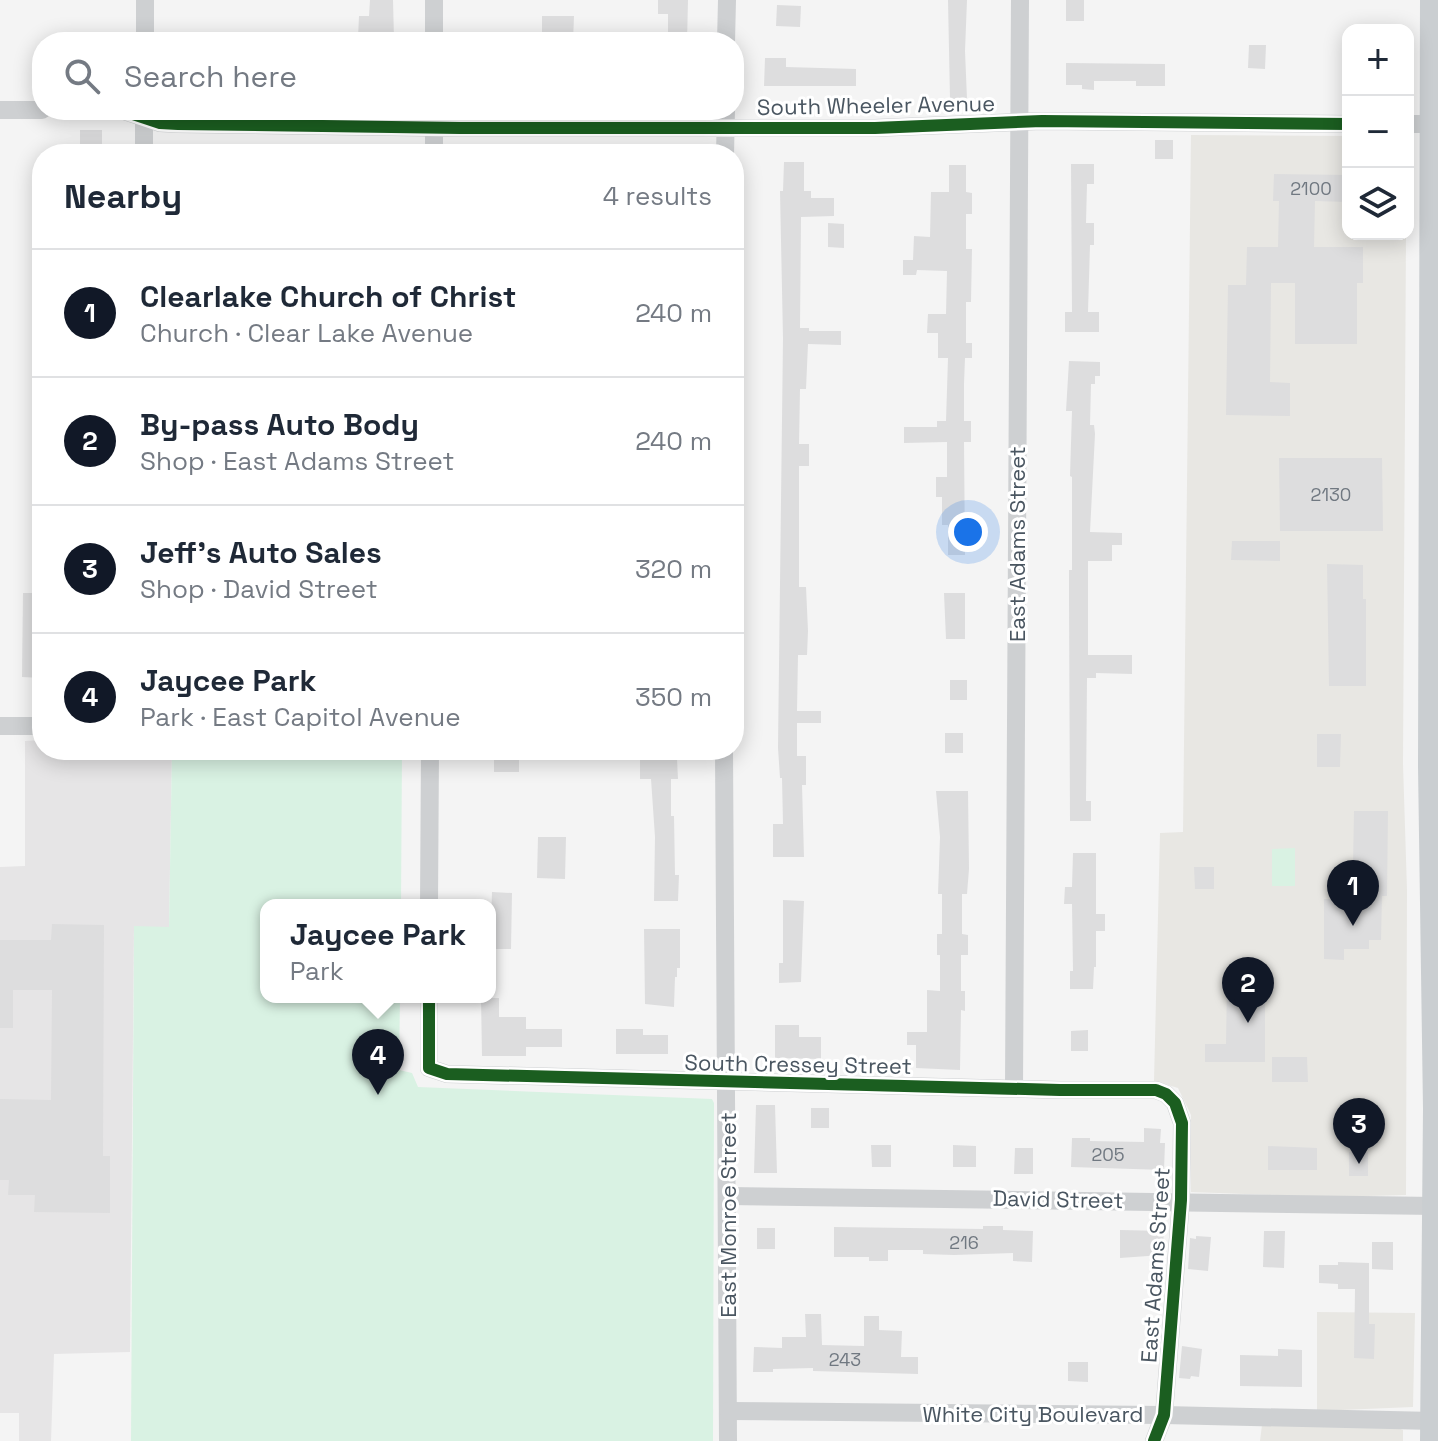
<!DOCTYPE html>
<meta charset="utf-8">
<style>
body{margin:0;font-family:"Space Grotesk",sans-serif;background:#f2f2f3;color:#1f2937}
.controls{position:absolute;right:24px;top:24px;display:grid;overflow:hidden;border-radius:16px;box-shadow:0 4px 20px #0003}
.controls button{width:72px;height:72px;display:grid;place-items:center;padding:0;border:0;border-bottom:2px solid #e0e1e3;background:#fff;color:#1f2937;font:40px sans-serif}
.you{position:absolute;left:968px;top:532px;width:28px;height:28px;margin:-20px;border:6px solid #fff;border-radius:50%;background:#1a73e8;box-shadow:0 0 0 12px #1a73e833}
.badge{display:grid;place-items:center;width:52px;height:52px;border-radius:50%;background:#111827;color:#fff;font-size:26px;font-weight:700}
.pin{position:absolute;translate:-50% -66px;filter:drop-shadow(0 2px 4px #0008)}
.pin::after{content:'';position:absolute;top:42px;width:28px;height:24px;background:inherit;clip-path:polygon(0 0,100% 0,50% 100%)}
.popup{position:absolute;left:260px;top:899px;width:236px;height:104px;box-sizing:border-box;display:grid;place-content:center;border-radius:16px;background:#fff;filter:drop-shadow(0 2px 6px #0005);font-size:26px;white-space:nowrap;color:#747a83}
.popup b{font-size:30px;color:#1f2937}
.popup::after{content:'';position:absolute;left:50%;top:100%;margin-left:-16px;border:16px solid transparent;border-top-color:#fff}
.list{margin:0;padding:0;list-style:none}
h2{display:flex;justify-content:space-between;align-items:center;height:104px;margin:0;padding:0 32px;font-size:34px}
h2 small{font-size:26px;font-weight:400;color:#747a83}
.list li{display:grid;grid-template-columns:52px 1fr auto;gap:24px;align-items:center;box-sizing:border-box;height:128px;padding:0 32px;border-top:2px solid #e0e1e3}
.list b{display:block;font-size:30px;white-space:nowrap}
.list p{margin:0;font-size:26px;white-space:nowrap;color:#747a83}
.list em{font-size:26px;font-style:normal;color:#747a83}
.icon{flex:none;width:44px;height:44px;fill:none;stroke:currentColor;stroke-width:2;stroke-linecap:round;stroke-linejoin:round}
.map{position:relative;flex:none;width:1438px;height:1441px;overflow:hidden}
.search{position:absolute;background:#fff;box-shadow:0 4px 20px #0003;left:32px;top:32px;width:712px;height:88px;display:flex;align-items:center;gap:20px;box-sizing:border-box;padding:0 28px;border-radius:32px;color:#747a83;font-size:30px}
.panel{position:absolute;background:#fff;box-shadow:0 4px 20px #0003;left:32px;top:144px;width:712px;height:616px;border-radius:32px}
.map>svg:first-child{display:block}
.commercial{fill:#e8e7e3}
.education{fill:#e6e5e6}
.green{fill:#d9f2e3}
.building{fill:#ddddde}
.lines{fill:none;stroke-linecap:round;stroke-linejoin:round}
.minor{stroke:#ced0d2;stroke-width:18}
.primary{stroke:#caced1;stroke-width:28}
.cycleway-casing{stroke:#fff;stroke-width:17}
.cycleway{stroke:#1b5e20;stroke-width:12}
.labels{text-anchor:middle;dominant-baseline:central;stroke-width:6;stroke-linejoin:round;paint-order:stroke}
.number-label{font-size:18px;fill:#707881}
.street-label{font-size:22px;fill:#4a5661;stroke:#fff}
</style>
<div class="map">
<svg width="1438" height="1441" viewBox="0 0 1438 1441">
<rect width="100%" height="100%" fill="#f4f4f4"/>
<g class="commercial">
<path d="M1191,135L1348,136V234H1406L1403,764L1407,890L1406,1195L1329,1197L1191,1192V1115L1178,1088L1154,1081L1160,833L1183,832Z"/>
<path d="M1317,1312L1415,1313L1413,1407L1317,1411Z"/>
<path d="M1262,1425L1393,1426L1403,1430V1441H1260Z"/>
</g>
<path class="education" d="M42,740V750H172L169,927H134L130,1352L54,1354L51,1441H19V1413H0V867L25,866V741Z"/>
<g class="green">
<path d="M172,750H402L401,905H266V997H400L399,1070L412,1073L418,1087L712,1099L714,1103L713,1441H131L134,926L169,927Z"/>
<path d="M1295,848V886H1272V849Z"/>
</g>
<g class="building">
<path d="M370,0H393L394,39L358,38L359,16H369Z"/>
<path d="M658,0H688L687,42H668V14H658Z"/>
<path d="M948,0H967L965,51L967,99H950Z"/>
<rect x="1066" y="0" width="18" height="21"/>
<path d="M777,5L801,6L800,27L776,26Z"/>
<path d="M542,16H574L573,42H542Z"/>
<path d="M1249,45H1266L1265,69L1248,68Z"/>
<path d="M765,58H786V67L856,69V86H764Z"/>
<path d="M1066,63L1165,64V86H1136V81H1094V90L1082,89V85H1066Z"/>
<path d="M80,130H102V151L80,150Z"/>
<rect x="1155" y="140" width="18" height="19"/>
<path d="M784,162H804V191H811V198H834V216L801,217L800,328H809V331H841V345L808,344L806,389H800L799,444H809V466H799V587H806L808,631L807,655H798L797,711H821V723H797V756H806V785H802L804,857H773V824H783L782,778H780L778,748L783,338L780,191H783Z"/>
<path d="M1071,164H1094V184H1087L1086,223H1094V245H1090L1088,312H1099V332H1065V312H1072Z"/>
<path d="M949,165H966V192L972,193V214H966V249H972L971,302H966V343H972V358H965L964,384V421H971V442H964L965,555H948V525H942V497H936V477H947V442L904,443V427H937V421H946L948,358H938V333H927L928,314H946L947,271L917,270L916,275H903V260H913L914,236L930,237L931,192H949Z"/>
<path d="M1274,174L1348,175V202L1315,201L1314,247H1363V283H1357V344H1295V283H1271L1270,382L1290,383V416L1226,415L1228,285H1246L1247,247H1278L1279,201H1273Z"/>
<path d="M828,223L844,224V248L828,247Z"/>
<path d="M1069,361L1100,362V376H1095V384H1091L1090,425H1094L1095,434L1090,532L1122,533V545H1112V561H1088V655H1132V674L1096,673V678H1087L1086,801H1091V821H1070L1069,599V570H1072V477L1070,476L1072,411H1066Z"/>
<path d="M1279,458H1382L1383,531H1280Z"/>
<path d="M1232,541H1280V561L1231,560Z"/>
<path d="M1327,564L1363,565V599H1366V686H1329Z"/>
<path d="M23,593H42V678L22,677Z"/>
<path d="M944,593H965V639H946Z"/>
<rect x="950" y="680" width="17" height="20"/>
<rect x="945" y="733" width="18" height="20"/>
<path d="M1317,734H1341L1340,767H1317Z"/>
<path d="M652,750H672V759H677L678,779H671V816H674L675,875H679L678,901H654L655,837L651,779H640V759H652Z"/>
<rect x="494" y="751" width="25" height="21"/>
<path d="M936,791H968L969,869L967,894H962V934L968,935V955H961V991H965V1011L961,1010L960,1070L916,1068V1045H907V1032H927V990L940,991V955H937V934H942V894H938L940,837Z"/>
<path d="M1354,811H1388L1387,896H1382L1381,940H1369V949H1344V960L1324,959V899L1359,900L1360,865H1353Z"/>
<path d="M538,837H566L565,879L537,878Z"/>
<path d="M1073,853H1096V914H1105V931H1096V967H1094L1093,989H1070V971H1073L1072,904H1064L1065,887H1072Z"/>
<path d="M1194,867H1214V889H1195Z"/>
<path d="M492,892L512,893L511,949H490Z"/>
<path d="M783,900L804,901L801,982L779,983V963H783Z"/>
<path d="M52,924L104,925L103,1156H110V1213L34,1212L35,1195H8L9,1180H0V1099L51,1100L52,990H13V1028H0V940H51Z"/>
<path d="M644,929H680V968H677V977H675L674,1007L645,1004Z"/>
<path d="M1227,982H1265V1062H1205V1044H1226Z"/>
<path d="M481,998H499V1017H526V1029H562V1047H526V1056H482Z"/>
<path d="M775,1025H799V1037H821V1059L775,1058Z"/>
<path d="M616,1029H643V1035H668V1054H616Z"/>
<path d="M1088,1030V1051H1071V1031Z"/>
<path d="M1272,1057H1307L1308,1082H1272Z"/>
<path d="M756,1105H775L777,1173H754Z"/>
<rect x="811" y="1108" width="18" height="20"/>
<path d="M1144,1128L1161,1129L1160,1143H1165L1164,1170L1071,1167L1072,1138H1090V1141L1144,1142Z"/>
<path d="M871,1145H891V1167H872Z"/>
<path d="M953,1145L976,1146V1167H953Z"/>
<path d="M1268,1146L1317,1148V1170H1268Z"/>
<path d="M1015,1148H1033V1174H1014Z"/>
<rect x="1349" y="1152" width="19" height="24"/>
<path d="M983,1226H1003V1230L1033,1231L1032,1262L1013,1261V1253L954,1255L923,1254V1250H888V1261H869V1257H834V1227L983,1229Z"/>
<rect x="757" y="1228" width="18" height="21"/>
<path d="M1120,1230L1164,1231L1162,1255L1120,1258Z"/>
<path d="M1264,1231H1285L1284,1268L1263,1267Z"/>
<path d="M1196,1236L1211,1237L1208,1271L1188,1269L1190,1238L1196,1239Z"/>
<path d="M1372,1242H1393V1270L1372,1269Z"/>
<path d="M1338,1262L1369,1263V1324H1375L1374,1359L1354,1358L1355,1289H1338V1284L1319,1283V1265H1338Z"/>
<path d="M805,1314H821L822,1345L864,1346V1316H879V1330L902,1331L901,1357H918V1374L813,1371V1368L773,1369V1372H753L754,1347L782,1348V1337H806Z"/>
<path d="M1182,1346L1202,1349L1199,1377L1191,1376L1190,1379L1179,1378Z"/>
<path d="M1278,1349L1302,1350V1387L1240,1386V1355L1278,1356Z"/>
<path d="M1068,1362H1088V1382L1068,1381Z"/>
</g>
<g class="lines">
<g class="minor">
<path d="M145,42V0"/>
<path d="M434,42V0"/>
<path d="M726,42L727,0"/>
<path d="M0,110H42"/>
<path d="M71,110H121L160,123L178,124L460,128H875L1042,121L1348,124"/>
<path d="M1408,124H1433"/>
<path d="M144,154V110"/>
<path d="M434,154V110"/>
<path d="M725,154L726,110"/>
<path d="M0,726H42"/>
<path d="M724,750L728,1441"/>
<path d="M429,905L430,750"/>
<path d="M429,997V1068L447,1074L1060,1090H1156L1166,1094L1175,1103L1182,1123L1181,1200L1164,1415L1154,1441"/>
<path d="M1014,1088L1020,0"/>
<path d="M728,1196L1436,1206"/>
<path d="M728,1411L1164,1415L1434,1421"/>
</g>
<path class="primary" d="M1434,1441L1437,1109L1432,766L1434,0"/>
<defs>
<g id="cycleway">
<path d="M71,110H121L160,123L178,124L460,128H875L1042,121L1348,124"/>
<path d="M429,997V1068L447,1074L1060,1090H1156L1166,1094L1175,1103L1182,1123L1181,1200L1164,1415L1154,1441"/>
</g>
</defs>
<use href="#cycleway" class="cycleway-casing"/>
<use href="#cycleway" class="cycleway"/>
</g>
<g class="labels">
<g class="number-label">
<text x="1311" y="188">2100</text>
<text x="1331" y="494">2130</text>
<text x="1108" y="1154">205</text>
<text x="964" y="1242">216</text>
<text x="845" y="1359">243</text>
</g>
<g class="street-label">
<text transform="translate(876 105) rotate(-1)">South Wheeler Avenue</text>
<text transform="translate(1017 544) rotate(-90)">East Adams Street</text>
<text transform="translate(798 1064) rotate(1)">South Cressey Street</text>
<text transform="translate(1058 1199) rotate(1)">David Street</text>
<text transform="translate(728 1215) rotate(-90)">East Monroe Street</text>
<text transform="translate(1155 1265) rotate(-86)">East Adams Street</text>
<text x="1033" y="1414">White City Boulevard</text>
</g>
</g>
</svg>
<div class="controls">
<button>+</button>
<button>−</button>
<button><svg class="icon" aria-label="layers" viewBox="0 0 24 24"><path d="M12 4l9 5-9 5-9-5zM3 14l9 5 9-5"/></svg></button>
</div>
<div class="you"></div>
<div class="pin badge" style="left:1353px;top:926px">1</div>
<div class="pin badge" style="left:1248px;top:1023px">2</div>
<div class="pin badge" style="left:1359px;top:1164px">3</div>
<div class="pin badge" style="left:378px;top:1095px">4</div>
<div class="popup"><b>Jaycee Park</b>Park</div>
<div class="search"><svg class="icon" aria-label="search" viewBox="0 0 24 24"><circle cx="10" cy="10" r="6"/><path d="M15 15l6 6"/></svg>Search here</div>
<section class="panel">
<h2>Nearby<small>4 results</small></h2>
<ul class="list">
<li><span class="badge">1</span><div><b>Clearlake Church of Christ</b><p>Church · Clear Lake Avenue</p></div><em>240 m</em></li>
<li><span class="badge">2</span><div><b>By-pass Auto Body</b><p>Shop · East Adams Street</p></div><em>240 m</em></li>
<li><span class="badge">3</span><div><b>Jeff's Auto Sales</b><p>Shop · David Street</p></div><em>320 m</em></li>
<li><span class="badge">4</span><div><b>Jaycee Park</b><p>Park · East Capitol Avenue</p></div><em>350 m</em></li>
</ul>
</section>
</div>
